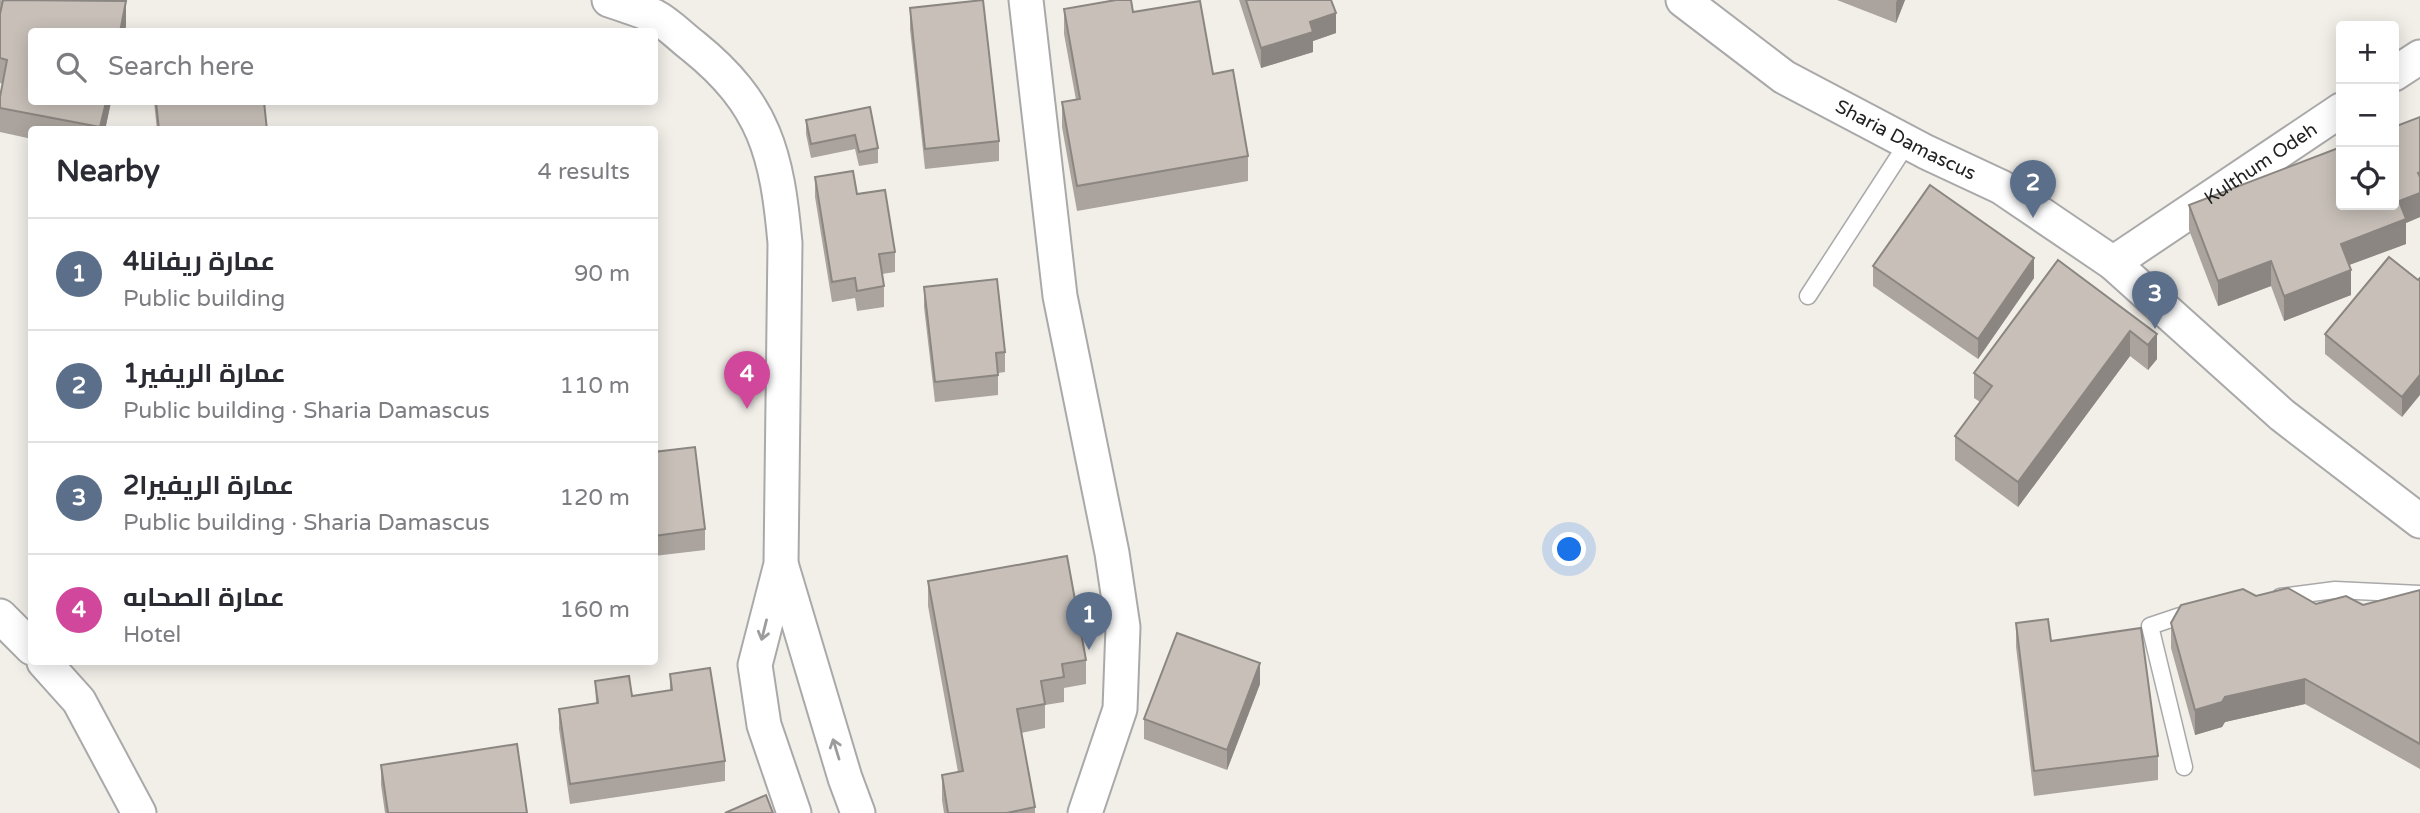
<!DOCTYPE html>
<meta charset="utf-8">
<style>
body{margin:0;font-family:"Varela Round",Cairo,sans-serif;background:#f7f7f7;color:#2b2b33}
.controls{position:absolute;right:21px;top:21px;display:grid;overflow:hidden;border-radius:7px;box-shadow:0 4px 18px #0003}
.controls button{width:63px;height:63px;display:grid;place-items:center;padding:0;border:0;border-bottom:2px solid #e1e1e2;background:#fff;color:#2b2b33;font:35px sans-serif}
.you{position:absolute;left:1570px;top:550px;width:24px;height:24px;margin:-18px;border:5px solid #fff;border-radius:50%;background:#1a73e8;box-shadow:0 0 0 10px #1a73e833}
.badge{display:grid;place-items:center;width:46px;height:46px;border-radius:50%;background:#d40000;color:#fff;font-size:23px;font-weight:700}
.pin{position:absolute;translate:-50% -58px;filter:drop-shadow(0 2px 4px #0008)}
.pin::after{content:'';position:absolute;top:37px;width:24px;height:21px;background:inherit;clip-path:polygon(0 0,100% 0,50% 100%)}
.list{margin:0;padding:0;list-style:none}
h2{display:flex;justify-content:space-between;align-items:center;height:91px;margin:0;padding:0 28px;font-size:30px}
h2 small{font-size:23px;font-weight:400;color:#7c7c81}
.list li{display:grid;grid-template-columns:46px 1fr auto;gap:21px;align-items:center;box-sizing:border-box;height:112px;padding:0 28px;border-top:2px solid #e1e1e2}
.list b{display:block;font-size:26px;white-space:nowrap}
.list p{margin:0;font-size:23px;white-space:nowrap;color:#7c7c81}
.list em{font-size:23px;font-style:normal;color:#7c7c81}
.icon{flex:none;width:38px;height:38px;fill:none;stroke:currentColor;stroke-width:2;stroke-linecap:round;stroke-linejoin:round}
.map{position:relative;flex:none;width:2420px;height:813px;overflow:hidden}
.search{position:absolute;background:#fff;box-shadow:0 4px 18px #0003;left:28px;top:28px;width:630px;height:77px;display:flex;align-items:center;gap:18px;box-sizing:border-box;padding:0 24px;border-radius:7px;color:#7c7c81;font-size:26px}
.panel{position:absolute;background:#fff;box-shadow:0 4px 18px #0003;left:28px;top:126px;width:630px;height:539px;border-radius:7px}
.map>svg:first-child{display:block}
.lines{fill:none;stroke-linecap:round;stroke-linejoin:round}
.lane-casing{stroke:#a9a9a9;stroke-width:19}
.street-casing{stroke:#a9a9a9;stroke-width:37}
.lane{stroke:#fff;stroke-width:16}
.street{stroke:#fff;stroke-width:33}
.wall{fill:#aba49e}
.shaded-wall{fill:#8b8681}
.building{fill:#c7bfb8;stroke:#8b8681;stroke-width:2}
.oneway{stroke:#9c9c9c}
.labels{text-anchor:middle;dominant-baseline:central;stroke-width:7;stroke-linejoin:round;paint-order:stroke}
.street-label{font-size:19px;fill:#222;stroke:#fff}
</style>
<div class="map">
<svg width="2420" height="813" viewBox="0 0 2420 813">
<rect width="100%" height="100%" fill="#f2efe9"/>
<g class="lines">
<defs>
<g id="lane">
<path d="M1808,296L1908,142"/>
<path d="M2280,597L2335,590L2420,594"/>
<path d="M2184,767L2150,626L2192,612"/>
</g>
<g id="street">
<path d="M609,0C624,5 640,10 654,16C668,23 681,37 693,46C765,104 777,154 785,243L781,564L755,665L764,725L794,813"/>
<path d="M1026,0L1060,296L1112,553L1123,627L1120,709L1085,813"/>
<path id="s1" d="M1683,0L1784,77L1926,152L2001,187L2113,263L2282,415L2420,521"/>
<path d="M2394,74L2420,57"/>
<path id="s2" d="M2113,263L2341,110"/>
<path d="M782,567L845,778L858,813"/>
<path d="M0,616L32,648"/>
<path d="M44,662L79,701L139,813"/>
</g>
</defs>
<use href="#lane" class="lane-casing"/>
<use href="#street" class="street-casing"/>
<use href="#lane" class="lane"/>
<use href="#street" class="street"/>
</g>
<g class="wall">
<path d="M0,0L126,26L125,32H32V102H111L105,130H32V139L0,132V97L3,84L0,83Z"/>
<path d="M1239,0H1331L1336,33L1313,41V52L1261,68Z"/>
<path d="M1837,0H1905L1896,23Z"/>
<path d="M910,8L999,141V161L925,169L910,29Z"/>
<path d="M1064,9L1133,12L1213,74L1248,156V181L1077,211L1062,127V102L1076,100L1064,34Z"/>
<path d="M154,102H264L267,130H157Z"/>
<path d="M870,107L878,148V163L859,166L855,149L811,158L806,134V120Z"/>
<path d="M2420,117V217L2406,223V244L2349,265L2351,295L2284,321L2271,286L2218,306L2189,230V205Z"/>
<path d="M815,177L857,194L895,252V272L882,274L884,286V307L857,311L855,298L832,302L815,197Z"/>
<path d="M2058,260L2157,334V359L2148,370L2130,356L2018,507L1955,460V436L1980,402L1974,398V373Z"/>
<path d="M1873,266L2034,278L1978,359L1873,286Z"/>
<path d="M2418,280L2402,417L2325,354V334Z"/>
<path d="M924,287L1005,352V372L998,373V395L935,402L924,307Z"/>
<path d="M654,452L705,529V550L654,556Z"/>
<path d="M928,581L1086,660V684L1064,688V702L1045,705V728L1021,733L1035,807V813H944L942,800V775L958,772L928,606Z"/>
<path d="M2420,590V769L2305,704L2225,722L2222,727L2195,735L2171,648V623L2256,596L2316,604L2363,605Z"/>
<path d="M2016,623L2158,756V780L2034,796L2016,647Z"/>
<path d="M670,674L725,761V781L570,804L559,729V709L596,703L595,681L632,696L670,690Z"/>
<path d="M1260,684L1227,770L1144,739V719Z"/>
<path d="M381,765L527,813H385L381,785Z"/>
</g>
<g class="shaded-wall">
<path d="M1897,0H1905L1896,23V3Z"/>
<path d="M126,1V26L125,32H120Z"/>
<path d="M1336,13V33L1313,41V52L1261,68V48L1310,22Z"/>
<path d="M106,102H111L105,130H100Z"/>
<path d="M2420,172V217L2406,223V244L2341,268V244L2399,201L2418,173Z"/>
<path d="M2034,258V278L1978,359V339Z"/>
<path d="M2271,261V286L2218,306V281Z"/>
<path d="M2351,270V295L2284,321V296Z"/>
<path d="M2130,331V356L2018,507V482Z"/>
<path d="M2157,334V359L2148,370V345Z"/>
<path d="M2420,375V395L2402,417V397Z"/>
<path d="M1260,663V684L1227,770V750Z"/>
<path d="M2305,679V704L2225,722L2222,727L2195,735V710L2225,697Z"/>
</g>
<g class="building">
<path d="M3,0L126,1L120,32H32V102H106L100,127L0,108V97L7,60L0,58V14Z"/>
<path d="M983,0L999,141L925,149L910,8Z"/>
<path d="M1116,0H1131L1133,12L1200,1L1213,74L1233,70L1248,156L1077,186L1062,102L1080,99L1064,9Z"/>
<path d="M1246,0H1331L1336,13L1310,22L1313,32L1261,48Z"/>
<path d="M156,102H264L267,130H159Z"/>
<path d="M870,107L878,148L859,152L855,135L811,144L806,120Z"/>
<path d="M2420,117V172L2418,173L2420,177V193L2399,201L2406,219L2341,244L2351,270L2284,296L2271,261L2218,281L2189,205L2341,147V205H2394V127Z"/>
<path d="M853,171L857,194L885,190L895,252L879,254L884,286L857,291L855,278L832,282L815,177Z"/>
<path d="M1930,185L2034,258L1978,339L1873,266Z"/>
<path d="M2389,257L2418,280L2420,278V375L2402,397L2325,334Z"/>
<path d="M2058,260L2157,334L2148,345L2130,331L2018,482L1955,436L1992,386L1974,373Z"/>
<path d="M997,279L1005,352L996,353L998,375L935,382L924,287Z"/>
<path d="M695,447L705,529L654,536V452Z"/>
<path d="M1067,556L1086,660L1062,664L1064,677L1041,681L1045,704L1017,709L1035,807L1007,813H948L942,775L963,771L928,581Z"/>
<path d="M2288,588L2316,604L2346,596L2363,605L2420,590V744L2305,679L2225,697L2222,702L2195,710L2171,623L2181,605L2243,589L2256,596Z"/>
<path d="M2048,619L2051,641L2141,628L2158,756L2034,771L2016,623Z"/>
<path d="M1177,633L1260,663L1227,750L1144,719Z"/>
<path d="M710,668L725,761L570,784L559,709L598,703L595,681L629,676L632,696L672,690L670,674Z"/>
<path d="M517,744L527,813H388L381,765Z"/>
<path d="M766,795L773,813H725Z"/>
</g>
<defs><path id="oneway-shaft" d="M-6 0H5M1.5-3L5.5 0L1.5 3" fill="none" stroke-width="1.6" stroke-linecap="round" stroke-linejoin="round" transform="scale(1.75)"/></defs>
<g class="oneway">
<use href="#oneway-shaft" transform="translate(764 630) rotate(104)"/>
<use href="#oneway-shaft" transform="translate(836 749) rotate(-107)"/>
</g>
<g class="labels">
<g class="street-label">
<text stroke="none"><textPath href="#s1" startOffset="264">Sharia Damascus</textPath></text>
<text stroke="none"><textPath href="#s2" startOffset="178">Kulthum Odeh</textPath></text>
</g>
</g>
</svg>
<div class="controls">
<button>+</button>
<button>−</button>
<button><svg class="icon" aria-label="locate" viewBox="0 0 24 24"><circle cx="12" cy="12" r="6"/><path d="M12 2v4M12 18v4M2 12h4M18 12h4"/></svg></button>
</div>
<div class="you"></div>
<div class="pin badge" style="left:1089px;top:650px;background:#5c6f8a">1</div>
<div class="pin badge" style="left:2033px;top:218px;background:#5c6f8a">2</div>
<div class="pin badge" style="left:2155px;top:329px;background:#5c6f8a">3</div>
<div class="pin badge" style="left:747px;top:409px;background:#d1479c">4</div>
<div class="search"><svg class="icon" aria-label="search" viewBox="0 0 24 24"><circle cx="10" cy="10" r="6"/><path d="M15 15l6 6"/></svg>Search here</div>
<section class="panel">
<h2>Nearby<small>4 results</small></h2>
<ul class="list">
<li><span class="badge" style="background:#5c6f8a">1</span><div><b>عمارة ريفانا4</b><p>Public building</p></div><em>90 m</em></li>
<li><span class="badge" style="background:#5c6f8a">2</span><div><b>عمارة الريفير1</b><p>Public building · Sharia Damascus</p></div><em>110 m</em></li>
<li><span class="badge" style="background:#5c6f8a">3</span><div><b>عمارة الريفيرا2</b><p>Public building · Sharia Damascus</p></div><em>120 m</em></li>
<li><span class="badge" style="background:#d1479c">4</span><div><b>عمارة الصحابه</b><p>Hotel</p></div><em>160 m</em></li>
</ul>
</section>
</div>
